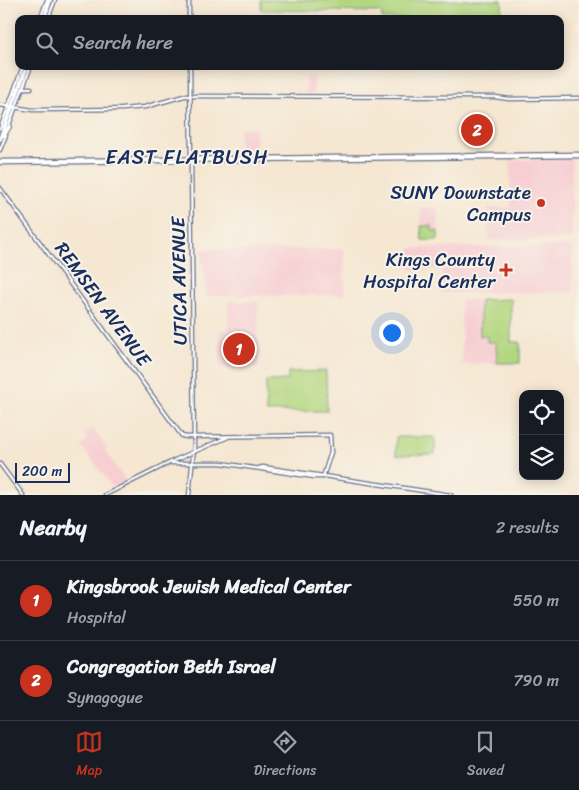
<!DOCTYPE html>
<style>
body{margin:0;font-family:Sriracha,sans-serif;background:#242831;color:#f1f3f6}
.controls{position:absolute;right:15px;bottom:15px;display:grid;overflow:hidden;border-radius:10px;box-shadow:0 2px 12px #0003}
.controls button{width:45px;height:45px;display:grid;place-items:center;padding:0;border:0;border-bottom:1px solid #363941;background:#171b24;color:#f1f3f6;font:25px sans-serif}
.scale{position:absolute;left:15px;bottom:12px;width:55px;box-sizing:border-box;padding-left:5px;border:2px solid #1b2f5e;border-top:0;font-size:14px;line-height:18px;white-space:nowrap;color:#1b2f5e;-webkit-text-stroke:4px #f7f3e8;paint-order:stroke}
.you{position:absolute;left:391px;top:332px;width:18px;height:18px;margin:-12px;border:4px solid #fff;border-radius:50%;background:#1a73e8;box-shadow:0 0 0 8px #1a73e833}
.badge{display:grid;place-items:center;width:32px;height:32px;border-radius:50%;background:#c8321e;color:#fff;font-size:16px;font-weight:700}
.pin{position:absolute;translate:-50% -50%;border:2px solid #fff;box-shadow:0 1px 5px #0006}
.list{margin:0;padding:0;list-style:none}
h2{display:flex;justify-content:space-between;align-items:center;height:65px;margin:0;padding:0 20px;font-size:21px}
h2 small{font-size:16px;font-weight:400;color:#9ea1a6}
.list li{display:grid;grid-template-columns:32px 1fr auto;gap:15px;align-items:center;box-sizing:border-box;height:80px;padding:0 20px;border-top:1px solid #363941}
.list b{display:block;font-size:19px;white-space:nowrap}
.list p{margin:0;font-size:16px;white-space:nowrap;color:#9ea1a6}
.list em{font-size:16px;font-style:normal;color:#9ea1a6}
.icon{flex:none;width:28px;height:28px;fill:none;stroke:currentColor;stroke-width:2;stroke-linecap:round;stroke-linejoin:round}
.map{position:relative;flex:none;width:579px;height:495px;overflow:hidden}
.search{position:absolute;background:#171b24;box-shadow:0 2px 12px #0003;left:15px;right:15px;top:15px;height:55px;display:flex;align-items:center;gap:12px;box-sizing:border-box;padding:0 18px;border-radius:10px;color:#9ea1a6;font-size:19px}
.sheet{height:225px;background:#171b24}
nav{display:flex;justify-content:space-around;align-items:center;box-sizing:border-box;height:70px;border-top:1px solid #363941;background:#171b24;font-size:14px;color:#9ea1a6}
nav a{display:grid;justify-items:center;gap:2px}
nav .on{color:#c8321e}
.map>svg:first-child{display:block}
.built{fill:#f7cfd3}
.green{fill:#b3d780;stroke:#67836f}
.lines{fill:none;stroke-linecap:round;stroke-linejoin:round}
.secondary-casing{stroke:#676f87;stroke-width:5}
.primary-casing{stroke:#676f87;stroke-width:6}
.highway-casing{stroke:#676f87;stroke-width:7}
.secondary{stroke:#fff;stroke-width:2.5}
.primary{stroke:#fff;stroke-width:4}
.highway{stroke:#fff;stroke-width:4.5}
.poi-dot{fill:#c8321e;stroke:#f7f3e8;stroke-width:2}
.labels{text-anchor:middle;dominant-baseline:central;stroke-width:4;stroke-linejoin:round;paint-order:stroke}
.poi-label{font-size:19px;fill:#1b2f5e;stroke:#f7f3e8;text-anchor:end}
.street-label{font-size:19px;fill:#1b2f5e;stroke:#f7f3e8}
.neighbourhood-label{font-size:20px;letter-spacing:1px;fill:#1b2f5e;stroke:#f7f3e8}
</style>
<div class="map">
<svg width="579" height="495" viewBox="0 0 579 495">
<rect width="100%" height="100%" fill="#f7f3e8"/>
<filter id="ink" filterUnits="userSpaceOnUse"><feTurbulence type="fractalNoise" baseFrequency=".02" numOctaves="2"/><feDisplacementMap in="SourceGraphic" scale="10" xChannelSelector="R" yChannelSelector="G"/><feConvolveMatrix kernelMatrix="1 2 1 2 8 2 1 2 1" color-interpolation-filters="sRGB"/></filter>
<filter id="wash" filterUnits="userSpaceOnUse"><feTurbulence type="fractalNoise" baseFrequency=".0096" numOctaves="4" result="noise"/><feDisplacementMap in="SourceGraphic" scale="20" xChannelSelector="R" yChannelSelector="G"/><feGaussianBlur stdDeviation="1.12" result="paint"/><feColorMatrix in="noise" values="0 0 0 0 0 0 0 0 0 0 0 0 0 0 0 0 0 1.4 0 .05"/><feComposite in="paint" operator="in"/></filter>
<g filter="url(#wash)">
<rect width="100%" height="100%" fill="#f5e7d2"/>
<g class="built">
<path d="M315,76L313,94H306V77Z"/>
<rect x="239" y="128" width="17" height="27"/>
<path d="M572,159V239L489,240L488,208H511L510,160Z"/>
<path d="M421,208H438V240H422Z"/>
<path d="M572,246L573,292L442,293V272L439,269L411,270L410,248Z"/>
<path d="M344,249L345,295L207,296L201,250Z"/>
<path d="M461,300H480V336H487L496,342L497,363L462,364Z"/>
<path d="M228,301H258L259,368H219V330H228Z"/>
<path d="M93,429L107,448L105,449V451L126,481L113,487L81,446L88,440L84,435Z"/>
</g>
<g class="green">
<path d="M261,0H502V19H382L381,12L261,10Z"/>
<path d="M421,226H432V231H438V240H422Z"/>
<path d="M511,299V342H520V363H497L496,342H487V336H480V300Z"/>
<path d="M326,371L327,411L266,412V381L288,380V372Z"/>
<path d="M396,437H433L435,439V454L396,455Z"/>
</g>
</g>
<g filter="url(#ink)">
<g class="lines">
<defs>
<g id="secondary">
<path d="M189,0V19"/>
<path d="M40,19L47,0"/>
<path d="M48,19L55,0"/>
<path d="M23,88H31"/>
<path d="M0,105L33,110L122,109L145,107L184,96H190L495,97L509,99L579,98"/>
<path d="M8,128L31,66"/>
<path d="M0,129L23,66"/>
<path d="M0,150L6,135"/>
<path d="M0,188L182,436L186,437L330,435L331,452L323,477"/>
<path d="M172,463H221L314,477H323"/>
<path d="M0,464L23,495"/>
<path d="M259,468L263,467L451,495"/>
<path d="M105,495L175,460L228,437"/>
<path d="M189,495L194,447L190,66"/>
</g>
<g id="primary">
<path d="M44,19L50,0"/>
<path d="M4,135L9,127"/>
<path d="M0,139L27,66"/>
</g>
<path id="highway" d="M0,162L579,155"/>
</defs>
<use href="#secondary" class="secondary-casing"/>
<use href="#primary" class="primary-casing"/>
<use href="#highway" class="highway-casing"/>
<use href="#secondary" class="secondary"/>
<use href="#primary" class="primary"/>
<use href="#highway" class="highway"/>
</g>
</g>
<g class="poi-dot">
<circle cx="541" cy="203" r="5"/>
<path d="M503.5 262.5h5v5h5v5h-5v5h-5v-5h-5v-5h5z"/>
</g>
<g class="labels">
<g class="poi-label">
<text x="531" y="192">SUNY Downstate<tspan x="531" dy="22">Campus</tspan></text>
<text x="495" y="259">Kings County<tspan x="495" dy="22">Hospital Center</tspan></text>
</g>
<g class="street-label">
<text transform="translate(179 281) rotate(-91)">UTICA AVENUE</text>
<text transform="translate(103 304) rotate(54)">REMSEN AVENUE</text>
</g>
<g class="neighbourhood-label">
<text x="187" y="157">EAST FLATBUSH</text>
</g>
</g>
</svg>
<div class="controls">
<button><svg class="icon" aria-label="locate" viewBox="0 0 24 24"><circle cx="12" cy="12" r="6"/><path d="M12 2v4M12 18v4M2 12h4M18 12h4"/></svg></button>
<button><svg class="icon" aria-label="layers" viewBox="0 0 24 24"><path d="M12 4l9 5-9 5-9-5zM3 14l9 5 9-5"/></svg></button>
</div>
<div class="scale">200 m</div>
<div class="you"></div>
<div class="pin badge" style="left:239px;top:349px">1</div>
<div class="pin badge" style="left:477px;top:130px">2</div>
<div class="search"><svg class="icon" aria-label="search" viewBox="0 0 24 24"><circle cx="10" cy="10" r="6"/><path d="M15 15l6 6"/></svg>Search here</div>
</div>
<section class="sheet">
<h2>Nearby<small>2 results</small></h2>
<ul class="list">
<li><span class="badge">1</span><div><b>Kingsbrook Jewish Medical Center</b><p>Hospital</p></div><em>550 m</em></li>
<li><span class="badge">2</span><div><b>Congregation Beth Israel</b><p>Synagogue</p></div><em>790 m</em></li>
</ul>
</section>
<nav>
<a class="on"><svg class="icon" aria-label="map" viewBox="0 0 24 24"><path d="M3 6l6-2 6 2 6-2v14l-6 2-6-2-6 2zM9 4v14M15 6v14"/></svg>Map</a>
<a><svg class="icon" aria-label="directions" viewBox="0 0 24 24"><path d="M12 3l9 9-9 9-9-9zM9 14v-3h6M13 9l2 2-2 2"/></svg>Directions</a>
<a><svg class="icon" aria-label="saved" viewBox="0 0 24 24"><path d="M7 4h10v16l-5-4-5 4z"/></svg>Saved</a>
</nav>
